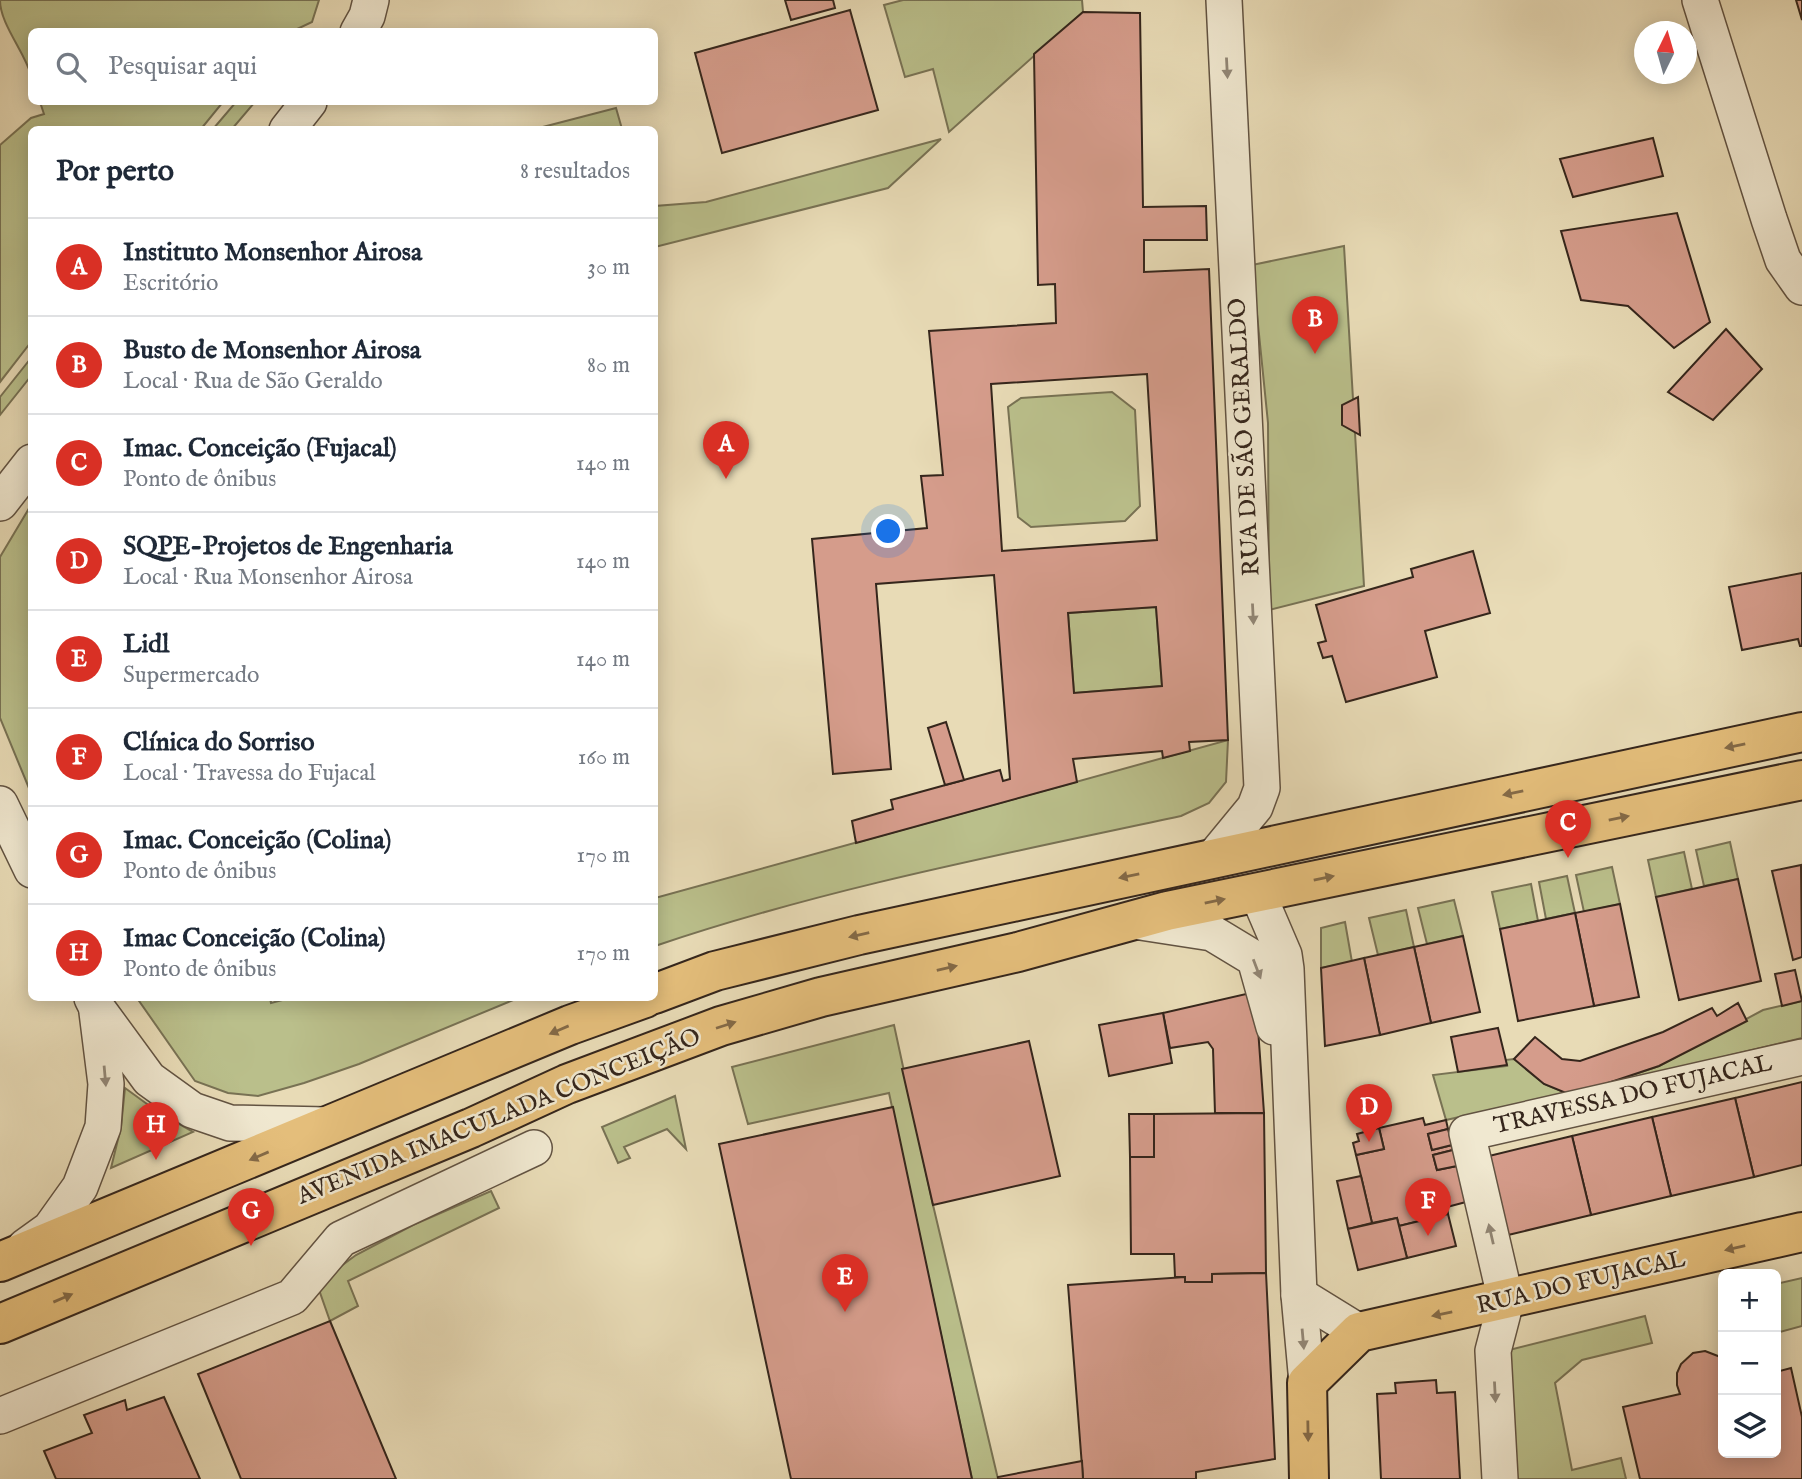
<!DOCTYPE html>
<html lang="pt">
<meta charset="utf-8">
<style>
body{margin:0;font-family:"IM FELL English",serif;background:#f2f2f3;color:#1f2937}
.controls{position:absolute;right:21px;bottom:21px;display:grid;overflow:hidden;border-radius:10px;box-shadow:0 4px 18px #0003}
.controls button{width:63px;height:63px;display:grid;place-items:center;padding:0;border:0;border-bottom:2px solid #e0e1e3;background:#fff;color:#1f2937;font:35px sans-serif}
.compass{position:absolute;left:1634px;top:21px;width:63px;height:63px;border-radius:50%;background:#fff;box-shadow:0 4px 18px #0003;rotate:5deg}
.you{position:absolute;left:889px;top:532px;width:24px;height:24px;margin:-18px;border:5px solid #fff;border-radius:50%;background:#1a73e8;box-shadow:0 0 0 10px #1a73e833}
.badge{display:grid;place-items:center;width:46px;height:46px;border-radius:50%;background:#d93025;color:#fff;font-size:23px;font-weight:700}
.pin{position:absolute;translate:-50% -58px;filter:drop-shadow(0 2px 4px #0008)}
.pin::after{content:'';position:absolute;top:37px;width:24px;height:21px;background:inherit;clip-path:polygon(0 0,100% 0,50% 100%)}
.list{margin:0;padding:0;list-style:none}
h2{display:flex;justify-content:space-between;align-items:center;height:91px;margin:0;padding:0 28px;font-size:30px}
h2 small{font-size:23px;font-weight:400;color:#747a83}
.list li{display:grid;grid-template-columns:46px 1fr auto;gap:21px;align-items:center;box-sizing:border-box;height:98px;padding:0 28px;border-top:2px solid #e0e1e3}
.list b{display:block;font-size:26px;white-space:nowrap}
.list p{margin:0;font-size:23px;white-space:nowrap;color:#747a83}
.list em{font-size:23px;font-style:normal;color:#747a83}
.icon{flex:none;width:38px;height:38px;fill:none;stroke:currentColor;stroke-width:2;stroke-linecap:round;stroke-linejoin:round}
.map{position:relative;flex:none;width:1802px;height:1479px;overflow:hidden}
.search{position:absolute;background:#fff;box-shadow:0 4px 18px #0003;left:28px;top:28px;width:630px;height:77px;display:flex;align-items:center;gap:18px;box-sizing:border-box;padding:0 24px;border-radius:10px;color:#747a83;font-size:26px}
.panel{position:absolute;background:#fff;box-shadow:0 4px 18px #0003;left:28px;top:126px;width:630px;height:875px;border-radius:10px}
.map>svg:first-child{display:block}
.green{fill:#babf8b;stroke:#787254;stroke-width:2}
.building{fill:#d59c8b;stroke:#35261c;stroke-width:2;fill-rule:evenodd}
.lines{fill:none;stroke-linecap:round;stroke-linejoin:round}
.minor-casing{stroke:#625342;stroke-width:38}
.major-casing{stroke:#35261c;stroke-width:42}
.minor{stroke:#f0e8d0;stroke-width:35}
.major{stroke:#e4be7b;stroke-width:38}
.oneway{fill:#928776}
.oneway2{fill:#846a47}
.labels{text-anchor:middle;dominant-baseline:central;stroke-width:5;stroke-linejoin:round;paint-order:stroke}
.street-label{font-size:24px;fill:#35261c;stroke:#f0e8d0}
</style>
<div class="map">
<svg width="1802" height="1479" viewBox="0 0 1802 1479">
<rect width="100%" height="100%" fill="#e8dbb6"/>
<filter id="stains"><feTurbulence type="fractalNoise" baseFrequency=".00286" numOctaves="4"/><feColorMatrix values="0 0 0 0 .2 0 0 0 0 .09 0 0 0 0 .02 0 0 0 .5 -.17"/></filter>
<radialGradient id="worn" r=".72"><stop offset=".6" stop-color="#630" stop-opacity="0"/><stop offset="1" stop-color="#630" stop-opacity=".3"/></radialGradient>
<g class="green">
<path d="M0,0H319L312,22L293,31L32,32L31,75C24,51 0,24 0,0Z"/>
<path d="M903,0H1082L1083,12L949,132L933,69L905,77L884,5Z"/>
<path d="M40,102H223L201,129L32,130L31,342L0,382V145L31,118L44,114Z"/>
<path d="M236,102H255L232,129H213Z"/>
<path d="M616,108L622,129H535Z"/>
<path d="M941,139L888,188L655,247V206L706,202Z"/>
<path d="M1344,246L1364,586L1269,610L1268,423L1252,265Z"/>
<path d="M31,358V376L0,415V397Z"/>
<path d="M1112,392L1135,410L1140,506L1125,521L1031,527L1018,517L1008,407L1021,398Z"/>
<path d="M31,505V793L0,718V557Z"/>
<path d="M1156,607L1162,686L1074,693L1068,613Z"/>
<path d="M1228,740L1226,782L1209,803L1181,816C1004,854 826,888 655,946V898Z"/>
<path d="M1730,842L1738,879L1704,886L1696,850Z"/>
<path d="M1684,852L1692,889L1656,897L1648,860Z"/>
<path d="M1612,867L1620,904L1584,912L1576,875Z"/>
<path d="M1567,876L1575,913L1546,919L1539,882Z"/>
<path d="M1531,884L1538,921L1500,929L1492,892Z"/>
<path d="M1454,900L1463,936L1427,944L1418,908Z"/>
<path d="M1406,910L1414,947L1378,955L1369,918Z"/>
<path d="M1345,922L1352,962L1321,968V928Z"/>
<path d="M137,998H270L271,1003L290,998H518L359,1064L304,1083L258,1096L228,1093L195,1081Z"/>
<path d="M1802,1001V1038L1590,1089L1659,1066L1763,1010Z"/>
<path d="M894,1025L933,1205L998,1479H972L889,1093L748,1124L732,1067Z"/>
<path d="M1514,1059L1544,1084L1566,1093L1446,1120L1433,1075L1507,1066L1505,1060Z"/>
<path d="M125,1088L158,1112L193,1132L111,1168L121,1127Z"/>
<path d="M675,1096L686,1149L667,1129L624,1147L630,1158L618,1163L602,1127Z"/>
<path d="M491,1191L499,1208L348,1281L358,1306L330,1321L317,1284L356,1255L413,1225Z"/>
<path d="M1802,1278V1326L1776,1333V1284Z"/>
<path d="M1645,1316L1652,1343L1582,1360L1555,1383L1572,1470L1621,1458L1626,1479H1515L1509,1350Z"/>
</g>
<g class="building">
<path d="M785,0H833L835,8L791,20Z"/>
<path d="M1796,0H1802V20Z"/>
<path d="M850,10L878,110L722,153L695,53Z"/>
<path d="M1083,12L1140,13L1143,207L1206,206L1207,240H1144V272L1209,269L1228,740L1189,742L1190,751L1163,758L1162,751L1073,759L1077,782L856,843L852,821L893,809L891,800L1000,770L1003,781L1010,779L994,575L876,584L891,769L833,774L812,539L927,528L921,476L943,475L929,331L1056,323L1055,284L1038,285L1034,54ZM1147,374L1157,540L1002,551L991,384ZM1156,607L1162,686L1074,693L1068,613Z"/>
<path d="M1653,138L1663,176L1573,197L1560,159Z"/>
<path d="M1677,213L1710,322L1674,348L1628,306L1581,300L1561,231Z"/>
<path d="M1726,329L1762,369L1713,420L1668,392Z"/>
<path d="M1358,397L1360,435L1342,425V405Z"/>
<path d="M1473,551L1490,613L1425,631L1437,677L1346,702L1332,656L1323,658L1318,643L1326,641L1316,605L1413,577L1411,569Z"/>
<path d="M1802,573V646H1800L1798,639L1742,650L1729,587Z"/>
<path d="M946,722L964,780L945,785L928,728Z"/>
<path d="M1801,865L1802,957L1793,960L1772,871Z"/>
<path d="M1738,879L1761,981L1679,1000L1656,897Z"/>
<path d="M1620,904L1639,997L1594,1006L1575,913Z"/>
<path d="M1575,913L1594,1006L1518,1021L1500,929Z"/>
<path d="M1463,936L1480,1012L1431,1023L1414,947Z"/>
<path d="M1414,947L1431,1023L1380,1035L1364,958Z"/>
<path d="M1364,958L1380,1035L1325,1046L1321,968Z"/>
<path d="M1795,970L1802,1001L1782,1006L1775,974Z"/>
<path d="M1246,994L1256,1000L1264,1113H1215L1213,1049L1208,1042L1170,1048L1163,1013Z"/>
<path d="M1738,1003L1747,1021L1659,1066L1590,1089L1566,1093L1544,1084L1514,1059L1535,1037L1562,1059L1580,1061L1663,1032L1712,1008L1717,1016Z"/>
<path d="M1163,1013L1172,1063L1109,1076L1099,1025Z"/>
<path d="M1498,1028L1507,1065L1458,1072L1451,1037Z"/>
<path d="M1029,1041L1060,1176L933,1205L902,1069Z"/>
<path d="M1802,1082V1165L1754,1177L1735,1098Z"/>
<path d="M1735,1098L1754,1177L1671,1196L1652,1117Z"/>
<path d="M893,1107L972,1479H791L719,1144Z"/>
<path d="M1264,1113L1266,1273L1212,1274V1282H1185V1277H1175L1174,1254H1131L1130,1157H1154V1114Z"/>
<path d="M1129,1114H1154V1157H1130Z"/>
<path d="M1652,1117L1671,1196L1591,1215L1572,1136Z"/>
<path d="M1423,1118L1425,1125L1446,1120L1448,1129L1428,1134L1432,1150L1452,1145L1453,1150L1433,1155L1437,1170L1457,1166L1466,1202L1447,1207L1448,1214L1399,1226L1397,1218L1372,1223L1356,1155L1384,1149L1379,1128Z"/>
<path d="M1379,1128L1384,1149L1356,1155L1353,1143L1359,1141L1357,1134Z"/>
<path d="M1448,1129L1452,1145L1432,1150L1428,1134Z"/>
<path d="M1572,1136L1591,1215L1508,1235L1489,1156Z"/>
<path d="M1453,1150L1457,1166L1437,1170L1433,1155Z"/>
<path d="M1361,1176L1372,1223L1348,1229L1337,1181Z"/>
<path d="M1448,1214L1456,1246L1407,1258L1399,1226Z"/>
<path d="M1397,1218L1407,1258L1358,1270L1348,1229Z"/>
<path d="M1266,1273L1275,1459L1196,1472V1479H1083L1068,1285L1185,1277V1282H1212V1274Z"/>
<path d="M330,1321L396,1479H241L198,1374Z"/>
<path d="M1705,1351L1723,1358V1453H1776V1372L1791,1368L1802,1417V1479H1640L1623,1407L1680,1394L1677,1385V1373L1681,1364L1693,1353Z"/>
<path d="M1436,1380L1437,1393L1455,1392L1460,1479H1381L1377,1394L1396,1393L1395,1383Z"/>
<path d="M164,1397L200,1479H56L44,1451L92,1433L84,1415L125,1400L127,1410Z"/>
<path d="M1082,1461L1083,1479H998V1477Z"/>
</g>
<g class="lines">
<defs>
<g id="minor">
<path d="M1700,0L1769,219L1783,260L1802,287"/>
<path d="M358,32L367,16L371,0"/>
<path d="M287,130L309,102"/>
<path d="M0,503L32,462"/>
<path d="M0,804L32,870"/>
<path d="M1213,858L1255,807L1262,788L1224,0"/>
<path d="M1257,892L1284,955L1286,969L1299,1295L1307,1383"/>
<path d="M1134,921L1212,933L1255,959L1274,1027"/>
<path d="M92,998L97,1008L149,1079L192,1110L230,1123L328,1125"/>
<path d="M25,1247L50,1229L80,1187L103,1127L106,1084L97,1012"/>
<path d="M1299,1295L1359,1332"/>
<path d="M0,1416L292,1297L341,1239L534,1148"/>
<path d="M1500,1479L1493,1351L1506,1301L1467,1133L1802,1057"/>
</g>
<g id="major">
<path d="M654,994L715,971L859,935L1802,732"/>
<path d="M0,1262L570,1025L645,998"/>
<path d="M0,1324L471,1128L567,1084L721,1026L821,997L1018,952L1167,911L1802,780"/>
<path d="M1309,1479L1307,1383L1359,1332L1802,1232"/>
</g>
</defs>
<use href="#minor" class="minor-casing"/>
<use href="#major" class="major-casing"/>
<use href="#minor" class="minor"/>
<use href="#major" class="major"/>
</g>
<defs><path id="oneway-solid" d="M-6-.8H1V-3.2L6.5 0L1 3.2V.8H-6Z" transform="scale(1.75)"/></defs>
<g class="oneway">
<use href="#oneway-solid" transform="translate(1227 68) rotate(87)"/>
<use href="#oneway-solid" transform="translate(1253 614) rotate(87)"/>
<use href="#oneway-solid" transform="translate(1257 969) rotate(69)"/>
<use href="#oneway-solid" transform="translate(105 1076) rotate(85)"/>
<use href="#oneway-solid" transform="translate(1491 1234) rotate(-103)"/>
<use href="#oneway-solid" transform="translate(1303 1339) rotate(85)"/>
<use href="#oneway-solid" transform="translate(1495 1392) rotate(87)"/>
</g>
<g class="oneway2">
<use href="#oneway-solid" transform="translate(1735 746) rotate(168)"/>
<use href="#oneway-solid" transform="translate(1513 793) rotate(168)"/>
<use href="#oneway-solid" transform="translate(1619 818) rotate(-12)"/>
<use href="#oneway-solid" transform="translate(1129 876) rotate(168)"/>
<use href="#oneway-solid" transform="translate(1324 878) rotate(-12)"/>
<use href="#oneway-solid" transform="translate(1215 901) rotate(-12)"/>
<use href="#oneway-solid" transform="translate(859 935) rotate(167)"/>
<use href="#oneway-solid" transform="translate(947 968) rotate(-13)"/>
<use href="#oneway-solid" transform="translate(726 1025) rotate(-18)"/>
<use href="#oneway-solid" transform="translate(559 1030) rotate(157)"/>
<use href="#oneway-solid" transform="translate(259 1156) rotate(157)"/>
<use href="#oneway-solid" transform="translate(1735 1248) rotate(167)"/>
<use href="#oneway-solid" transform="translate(63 1298) rotate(-23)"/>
<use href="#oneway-solid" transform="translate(1442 1314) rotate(168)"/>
<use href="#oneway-solid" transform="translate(1308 1431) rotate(89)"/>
</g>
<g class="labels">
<g class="street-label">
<text transform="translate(1245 437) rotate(-93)">RUA DE SÃO GERALDO</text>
<text transform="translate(1633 1095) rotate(-13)">TRAVESSA DO FUJACAL</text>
<text transform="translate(499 1117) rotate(-22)">AVENIDA IMACULADA CONCEIÇÃO</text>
<text transform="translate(1581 1283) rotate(-13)">RUA DO FUJACAL</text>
</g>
</g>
<rect width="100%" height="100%" filter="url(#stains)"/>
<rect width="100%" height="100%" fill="url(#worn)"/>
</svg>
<div class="controls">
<button>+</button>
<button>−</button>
<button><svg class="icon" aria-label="layers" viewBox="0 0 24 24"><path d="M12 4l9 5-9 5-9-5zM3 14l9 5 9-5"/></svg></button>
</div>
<svg class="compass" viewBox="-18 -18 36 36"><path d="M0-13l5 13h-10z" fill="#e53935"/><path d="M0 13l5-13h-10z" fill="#747a83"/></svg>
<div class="you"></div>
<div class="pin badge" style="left:726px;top:479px">A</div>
<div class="pin badge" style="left:1315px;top:354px">B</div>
<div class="pin badge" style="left:1568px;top:858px">C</div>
<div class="pin badge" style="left:1369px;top:1142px">D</div>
<div class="pin badge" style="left:845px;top:1312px">E</div>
<div class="pin badge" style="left:1428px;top:1236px">F</div>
<div class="pin badge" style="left:251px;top:1246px">G</div>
<div class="pin badge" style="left:156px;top:1160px">H</div>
<div class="search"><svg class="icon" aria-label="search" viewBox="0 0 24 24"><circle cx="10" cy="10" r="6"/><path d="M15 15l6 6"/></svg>Pesquisar aqui</div>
<section class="panel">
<h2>Por perto<small>8 resultados</small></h2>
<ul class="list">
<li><span class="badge">A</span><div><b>Instituto Monsenhor Airosa</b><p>Escritório</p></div><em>30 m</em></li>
<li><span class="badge">B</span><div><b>Busto de Monsenhor Airosa</b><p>Local · Rua de São Geraldo</p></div><em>80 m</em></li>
<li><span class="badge">C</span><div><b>Imac. Conceição (Fujacal)</b><p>Ponto de ônibus</p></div><em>140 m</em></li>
<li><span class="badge">D</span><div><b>SQPE-Projetos de Engenharia</b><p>Local · Rua Monsenhor Airosa</p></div><em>140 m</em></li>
<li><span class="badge">E</span><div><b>Lidl</b><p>Supermercado</p></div><em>140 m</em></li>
<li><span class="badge">F</span><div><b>Clínica do Sorriso</b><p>Local · Travessa do Fujacal</p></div><em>160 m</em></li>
<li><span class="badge">G</span><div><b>Imac. Conceição (Colina)</b><p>Ponto de ônibus</p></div><em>170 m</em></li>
<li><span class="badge">H</span><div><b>Imac Conceição (Colina)</b><p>Ponto de ônibus</p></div><em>170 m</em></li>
</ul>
</section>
</div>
